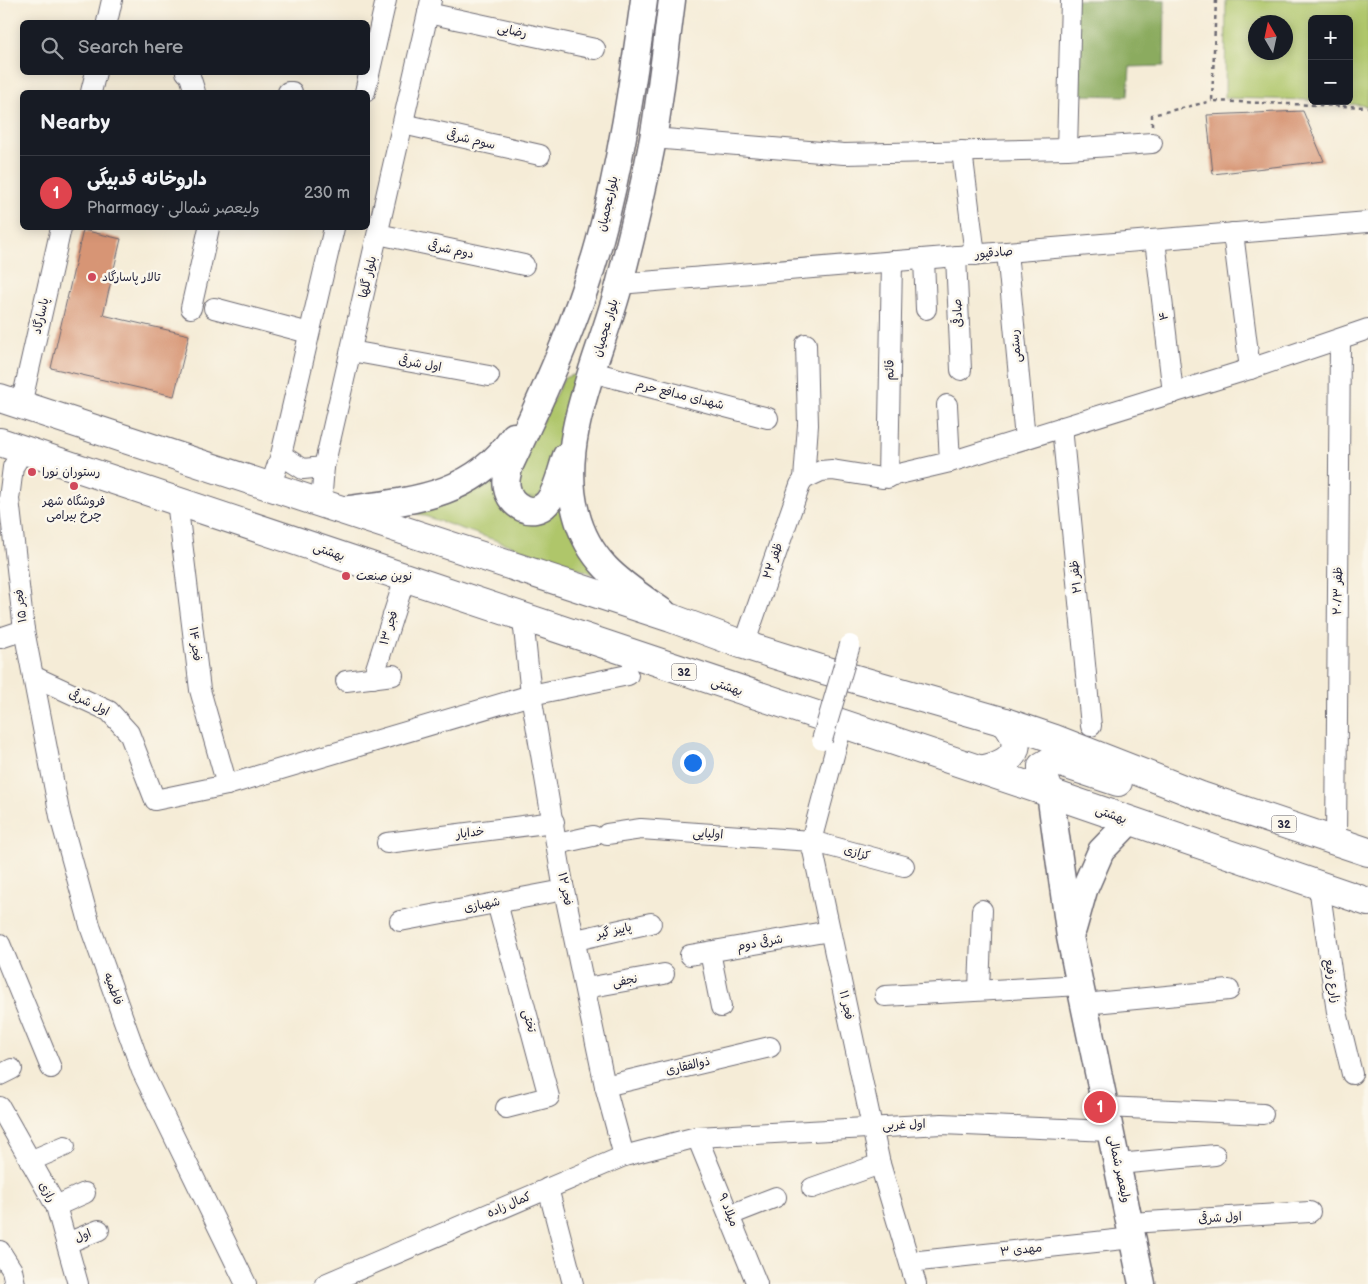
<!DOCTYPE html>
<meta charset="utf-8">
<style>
body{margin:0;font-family:"Balsamiq Sans","Playpen Sans Arabic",sans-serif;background:#242831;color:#f1f3f6}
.controls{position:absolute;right:15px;top:15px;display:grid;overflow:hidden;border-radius:8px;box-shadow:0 2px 12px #0003}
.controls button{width:45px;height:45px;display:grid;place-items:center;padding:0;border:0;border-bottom:1px solid #363941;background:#171b24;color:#f1f3f6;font:25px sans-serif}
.compass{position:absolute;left:1248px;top:15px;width:45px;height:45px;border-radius:50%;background:#171b24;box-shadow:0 2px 12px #0003;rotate:351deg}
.you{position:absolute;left:692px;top:762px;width:18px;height:18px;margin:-12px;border:4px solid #fff;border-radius:50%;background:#1a73e8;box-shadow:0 0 0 8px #1a73e833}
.badge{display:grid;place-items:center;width:32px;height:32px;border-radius:50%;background:#d1495b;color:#fff;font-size:16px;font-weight:700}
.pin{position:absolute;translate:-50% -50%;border:2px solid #fff;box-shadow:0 1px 5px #0006}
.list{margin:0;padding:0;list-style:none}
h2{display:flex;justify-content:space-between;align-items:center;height:65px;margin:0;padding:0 20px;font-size:21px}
h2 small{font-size:16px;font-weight:400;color:#9ea1a6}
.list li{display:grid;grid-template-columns:32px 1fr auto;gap:15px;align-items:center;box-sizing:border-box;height:75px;padding:0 20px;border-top:1px solid #363941}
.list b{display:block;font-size:19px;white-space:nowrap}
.list p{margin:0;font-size:16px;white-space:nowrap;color:#9ea1a6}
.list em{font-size:16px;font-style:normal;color:#9ea1a6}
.icon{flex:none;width:28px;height:28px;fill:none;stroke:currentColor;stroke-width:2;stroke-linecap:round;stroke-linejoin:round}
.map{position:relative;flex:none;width:1368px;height:1284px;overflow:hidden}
.search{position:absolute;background:#171b24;box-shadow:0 2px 12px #0003;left:20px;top:20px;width:350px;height:55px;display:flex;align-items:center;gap:12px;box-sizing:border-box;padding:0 18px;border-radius:8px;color:#9ea1a6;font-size:19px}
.panel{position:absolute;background:#171b24;box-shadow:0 2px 12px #0003;left:20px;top:90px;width:350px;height:140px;border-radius:8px}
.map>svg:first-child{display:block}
.green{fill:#afc66b;stroke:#687453;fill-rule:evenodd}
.forest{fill:#8bab5f;stroke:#56664d}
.building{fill:#d79574}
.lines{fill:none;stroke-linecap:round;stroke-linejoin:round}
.minor-casing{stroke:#6c6972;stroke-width:22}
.major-casing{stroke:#6c6972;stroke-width:29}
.highway-casing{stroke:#6c6972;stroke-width:30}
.path{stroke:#6c6972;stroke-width:2.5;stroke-dasharray:4 4;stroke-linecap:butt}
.minor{stroke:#fff;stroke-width:20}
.major{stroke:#fff;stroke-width:26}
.highway{stroke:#fff;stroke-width:28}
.minor-bridge-casing{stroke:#6c6972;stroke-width:22;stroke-linecap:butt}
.minor-bridge{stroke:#fff;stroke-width:20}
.poi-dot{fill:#d1495b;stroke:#fbf7ec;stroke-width:2}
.labels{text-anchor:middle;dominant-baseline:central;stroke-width:5;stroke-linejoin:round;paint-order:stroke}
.shield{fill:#fbf7ec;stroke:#636270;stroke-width:1}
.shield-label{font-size:11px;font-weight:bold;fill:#22223b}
.street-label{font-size:12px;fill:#22223b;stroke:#fbf7ec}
.poi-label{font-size:12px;fill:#22223b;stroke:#fbf7ec;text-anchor:start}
</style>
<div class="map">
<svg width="1368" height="1284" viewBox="0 0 1368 1284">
<rect width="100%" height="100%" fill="#fbf7ec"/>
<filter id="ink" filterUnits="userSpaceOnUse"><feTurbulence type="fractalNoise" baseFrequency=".02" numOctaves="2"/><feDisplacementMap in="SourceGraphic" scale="10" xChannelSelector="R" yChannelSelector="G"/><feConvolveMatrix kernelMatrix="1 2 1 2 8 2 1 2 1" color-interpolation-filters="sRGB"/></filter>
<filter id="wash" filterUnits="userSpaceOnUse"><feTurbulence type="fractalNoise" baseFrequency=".0096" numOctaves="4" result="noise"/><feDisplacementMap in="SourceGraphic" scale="20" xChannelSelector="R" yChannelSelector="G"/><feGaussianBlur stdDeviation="1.12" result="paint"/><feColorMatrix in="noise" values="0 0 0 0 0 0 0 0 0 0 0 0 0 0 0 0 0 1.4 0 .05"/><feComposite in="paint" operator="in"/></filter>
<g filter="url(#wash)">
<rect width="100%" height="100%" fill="#f5ecd7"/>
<g class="green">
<path d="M1226,0H1368V106L1320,101H1349V19H1312V100L1225,98ZM1256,22H1286V52H1256Z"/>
<path d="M572,375L577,377L580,385L547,487L536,499H519L515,476L564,378Z"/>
<path d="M499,467L497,498L561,497L594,574L410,511Z"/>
</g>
<path class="forest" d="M1071,0H1165L1164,66L1130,67L1128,96L1068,95Z"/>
<g id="blocks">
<g class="building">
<path d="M1303,111L1324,161L1213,174L1207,115Z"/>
<path d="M83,230L121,239L103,315L189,335L174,396L51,368Z"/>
</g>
</g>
</g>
<g filter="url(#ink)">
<use href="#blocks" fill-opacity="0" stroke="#6c6972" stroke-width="1"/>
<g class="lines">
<defs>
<g id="minor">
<path d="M428,13L595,49"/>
<path d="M107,22L112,0"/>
<path d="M186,72L189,73L195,92"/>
<path d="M91,92L96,72"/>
<path d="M288,92H292"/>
<path d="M365,92L386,0"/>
<path d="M403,124L540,155"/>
<path d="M653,138L844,154L1067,149L1152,143"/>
<path d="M1067,149L1071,0"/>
<path d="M962,151L975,255"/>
<path d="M1233,233L1250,369"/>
<path d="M378,234L524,265"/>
<path d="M1155,240L1173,393"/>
<path d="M1007,252L1025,439"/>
<path d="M956,256L961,370"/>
<path d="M924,259L926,309"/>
<path d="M619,284L1368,222"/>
<path d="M191,308L209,228"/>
<path d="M214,308L309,333"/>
<path d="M351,351L489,376"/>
<path d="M592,372L768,418"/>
<path d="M21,405L61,228"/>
<path d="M947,405L950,462"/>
<path d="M1062,427L1091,726"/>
<path d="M24,449L13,467L9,499L24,630L60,816L91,929L142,1071L246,1284"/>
<path d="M281,455L303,469L324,467"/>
<path d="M888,478L892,261"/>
<path d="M804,479L808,425L806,344"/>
<path d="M270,487L281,455L334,228"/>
<path d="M177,501L200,690L227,785"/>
<path d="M321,504L324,467L431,0"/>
<path d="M523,619L531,695L564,890L605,1086L624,1156"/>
<path d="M0,638L24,630"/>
<path d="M744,645L800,485L804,479L821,471L832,470L882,478L950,462L1250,369L1368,329"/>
<path d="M33,676L109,711L129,733L155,800L227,785L531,695L628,675"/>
<path d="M373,678L405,578"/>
<path d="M346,681L393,675"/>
<path d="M842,725L811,841L880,1164L916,1284"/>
<path d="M607,834L641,829L811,841L904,866"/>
<path d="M1336,841L1340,340"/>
<path d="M387,843L554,822"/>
<path d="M557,844L593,836"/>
<path d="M1319,886L1337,1012L1352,1074"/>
<path d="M497,903L549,1097L506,1108"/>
<path d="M400,921L564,890"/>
<path d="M576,940L651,923"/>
<path d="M0,944L51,1068"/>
<path d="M710,952L721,1007"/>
<path d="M690,955L830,931"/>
<path d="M586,988L664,974"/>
<path d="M979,990L982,910"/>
<path d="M885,996L1080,985"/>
<path d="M1084,1004L1229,990"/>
<path d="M0,1075L12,1069"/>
<path d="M605,1086L770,1047"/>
<path d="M0,1107L56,1206L78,1284"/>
<path d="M1105,1107L1263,1114"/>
<path d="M697,1137L757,1284"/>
<path d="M30,1161L65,1146"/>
<path d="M1118,1164L1215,1155"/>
<path d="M548,1188L573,1284"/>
<path d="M812,1188L880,1164"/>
<path d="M56,1206L85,1193"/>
<path d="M730,1215L776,1197"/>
<path d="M1130,1223L1310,1212"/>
<path d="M67,1243L99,1230"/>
<path d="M0,1251L12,1270L15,1284"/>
<path d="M910,1262L1133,1238"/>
<path d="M325,1284L624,1156L697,1137L942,1124L1110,1131"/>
</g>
<g id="major">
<path d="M566,456C561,470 557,492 547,503C533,519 510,506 507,488C505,480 508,472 510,465C544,393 578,319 599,243C621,163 633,82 644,0"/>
<path d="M341,510C408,501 473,498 514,436"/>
<path d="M663,612C623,584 589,564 576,513C556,438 602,354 620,282C632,235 644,187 653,139C661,93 666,46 672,0"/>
<path d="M1050,793L1070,937L1142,1284"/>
<path d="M1073,929L1084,890L1101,851L1129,822"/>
</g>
<g id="highway">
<path d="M0,398L671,618L744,645L824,670L1005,722L1055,739L1201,796L1368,852"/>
<path d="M0,442L1050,793L1368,902"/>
<path d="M980,770C1010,764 1028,750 1005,722"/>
<path d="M1050,793L1042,772V766L1052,760L1118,782"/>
</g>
</defs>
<use href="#minor" class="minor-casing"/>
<use href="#major" class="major-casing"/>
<use href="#highway" class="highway-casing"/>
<g class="path">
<path d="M1216,0L1212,101L1368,107"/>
<path d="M1152,126V115L1212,101"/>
</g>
<use href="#minor" class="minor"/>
<use href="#major" class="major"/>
<use href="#highway" class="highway"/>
<defs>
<path id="minor-bridge" d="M822,740L850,645"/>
</defs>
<use href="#minor-bridge" class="minor-bridge-casing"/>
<use href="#minor-bridge" class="minor-bridge"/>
</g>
</g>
<g class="poi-dot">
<circle cx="92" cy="277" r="5"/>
<circle cx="32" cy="472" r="5"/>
<circle cx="74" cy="486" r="5"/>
<circle cx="346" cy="576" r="5"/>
</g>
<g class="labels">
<g class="shield">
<rect x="671.5" y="663.5" width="25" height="17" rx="4"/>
<rect x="1271.5" y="815.5" width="25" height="17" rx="4"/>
</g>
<g class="shield-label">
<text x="684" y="672">32</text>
<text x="1284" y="824">32</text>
</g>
<g class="street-label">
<text transform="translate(512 31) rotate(12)">رضایی</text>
<text transform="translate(471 140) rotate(13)">سوم شرقی</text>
<text transform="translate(608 204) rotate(-77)">بلوارعجمیان</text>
<text transform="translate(451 250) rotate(12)">دوم شرقی</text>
<text transform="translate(994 253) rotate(-5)">صادقپور</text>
<text transform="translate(368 277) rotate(-77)">بلوار گلها</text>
<text transform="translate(958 313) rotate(-92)">صادقی</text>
<text transform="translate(41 316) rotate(-77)">پاسارگاد</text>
<text transform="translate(1164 316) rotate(-97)">۴</text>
<text transform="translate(606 328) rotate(-73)">بلوار عجمیان</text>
<text transform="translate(1016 346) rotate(-95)">رستمی</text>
<text transform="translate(420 364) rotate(10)">اول شرقی</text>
<text transform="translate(890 370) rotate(-89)">قائم</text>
<text transform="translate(680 395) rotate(14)">شهدای مدافع حرم</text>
<text transform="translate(329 552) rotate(19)">بهشتی</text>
<text transform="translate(773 561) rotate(-71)">ظفر ۲۲</text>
<text transform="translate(1076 577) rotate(-96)">ظفر ۲۱</text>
<text transform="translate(1338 591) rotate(-89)">ظفر ۲۰/۳</text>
<text transform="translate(21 606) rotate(-97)">فجر ۱۵</text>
<text transform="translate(389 628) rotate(-72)">فجر ۱۳</text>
<text transform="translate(195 644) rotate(83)">فجر ۱۴</text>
<text transform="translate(727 687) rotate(19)">بهشتی</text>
<text transform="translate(89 703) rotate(27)">اول شرقی</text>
<text transform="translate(1111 815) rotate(20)">بهشتی</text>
<text transform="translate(470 833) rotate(-7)">خدایار</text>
<text transform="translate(708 834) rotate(4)">اولیایی</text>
<text transform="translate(857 853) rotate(15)">کزازی</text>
<text transform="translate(565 889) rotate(79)">فجر ۱۲</text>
<text transform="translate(482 905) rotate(-11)">شهبازی</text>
<text transform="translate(614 931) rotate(-13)">پاییز گیر</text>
<text transform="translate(760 943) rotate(-10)">شرقی دوم</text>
<text transform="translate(625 981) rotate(-10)">نجفی</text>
<text transform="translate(1332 981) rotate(81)">زارع رفیع</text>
<text transform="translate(113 989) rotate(70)">فاطمیه</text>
<text transform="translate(846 1005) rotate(78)">فجر ۱۱</text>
<text transform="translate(529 1021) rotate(75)">تختی</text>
<text transform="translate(688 1066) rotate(-13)">ذوالفقاری</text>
<text transform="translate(904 1125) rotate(-2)">اول غربی</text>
<text transform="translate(1119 1169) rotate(78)">ولیعصر شمالی</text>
<text transform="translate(47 1192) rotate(61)">رازی</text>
<text transform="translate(509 1205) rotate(-23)">کمال زاده</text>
<text transform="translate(728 1210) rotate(68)">میلاد ۹</text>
<text transform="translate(1220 1218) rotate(-3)">اول شرقی</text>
<text transform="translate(83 1236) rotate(-23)">اول</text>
<text transform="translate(1021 1250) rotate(-6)">مهدی ۳</text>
</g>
<g class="poi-label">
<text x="102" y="277">تالار پاسارگاد</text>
<text x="42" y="472">رستوران نورا</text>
<text x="74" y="501" text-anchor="middle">فروشگاه شهر<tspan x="74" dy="14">چرخ بیرامی</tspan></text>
<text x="356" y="576">نوین صنعت</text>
</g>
</g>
</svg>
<div class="controls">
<button>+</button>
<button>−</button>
</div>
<svg class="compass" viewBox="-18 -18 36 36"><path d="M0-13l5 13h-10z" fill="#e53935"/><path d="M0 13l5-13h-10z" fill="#9ea1a6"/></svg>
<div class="you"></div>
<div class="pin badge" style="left:1100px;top:1107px;background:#e0444e">1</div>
<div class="search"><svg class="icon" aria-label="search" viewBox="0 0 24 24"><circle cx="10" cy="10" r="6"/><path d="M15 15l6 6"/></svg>Search here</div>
<section class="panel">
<h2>Nearby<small></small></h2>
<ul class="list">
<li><span class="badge" style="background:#e0444e">1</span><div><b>داروخانه قدبیگی</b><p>Pharmacy · ولیعصر شمالی</p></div><em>230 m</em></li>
</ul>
</section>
</div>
